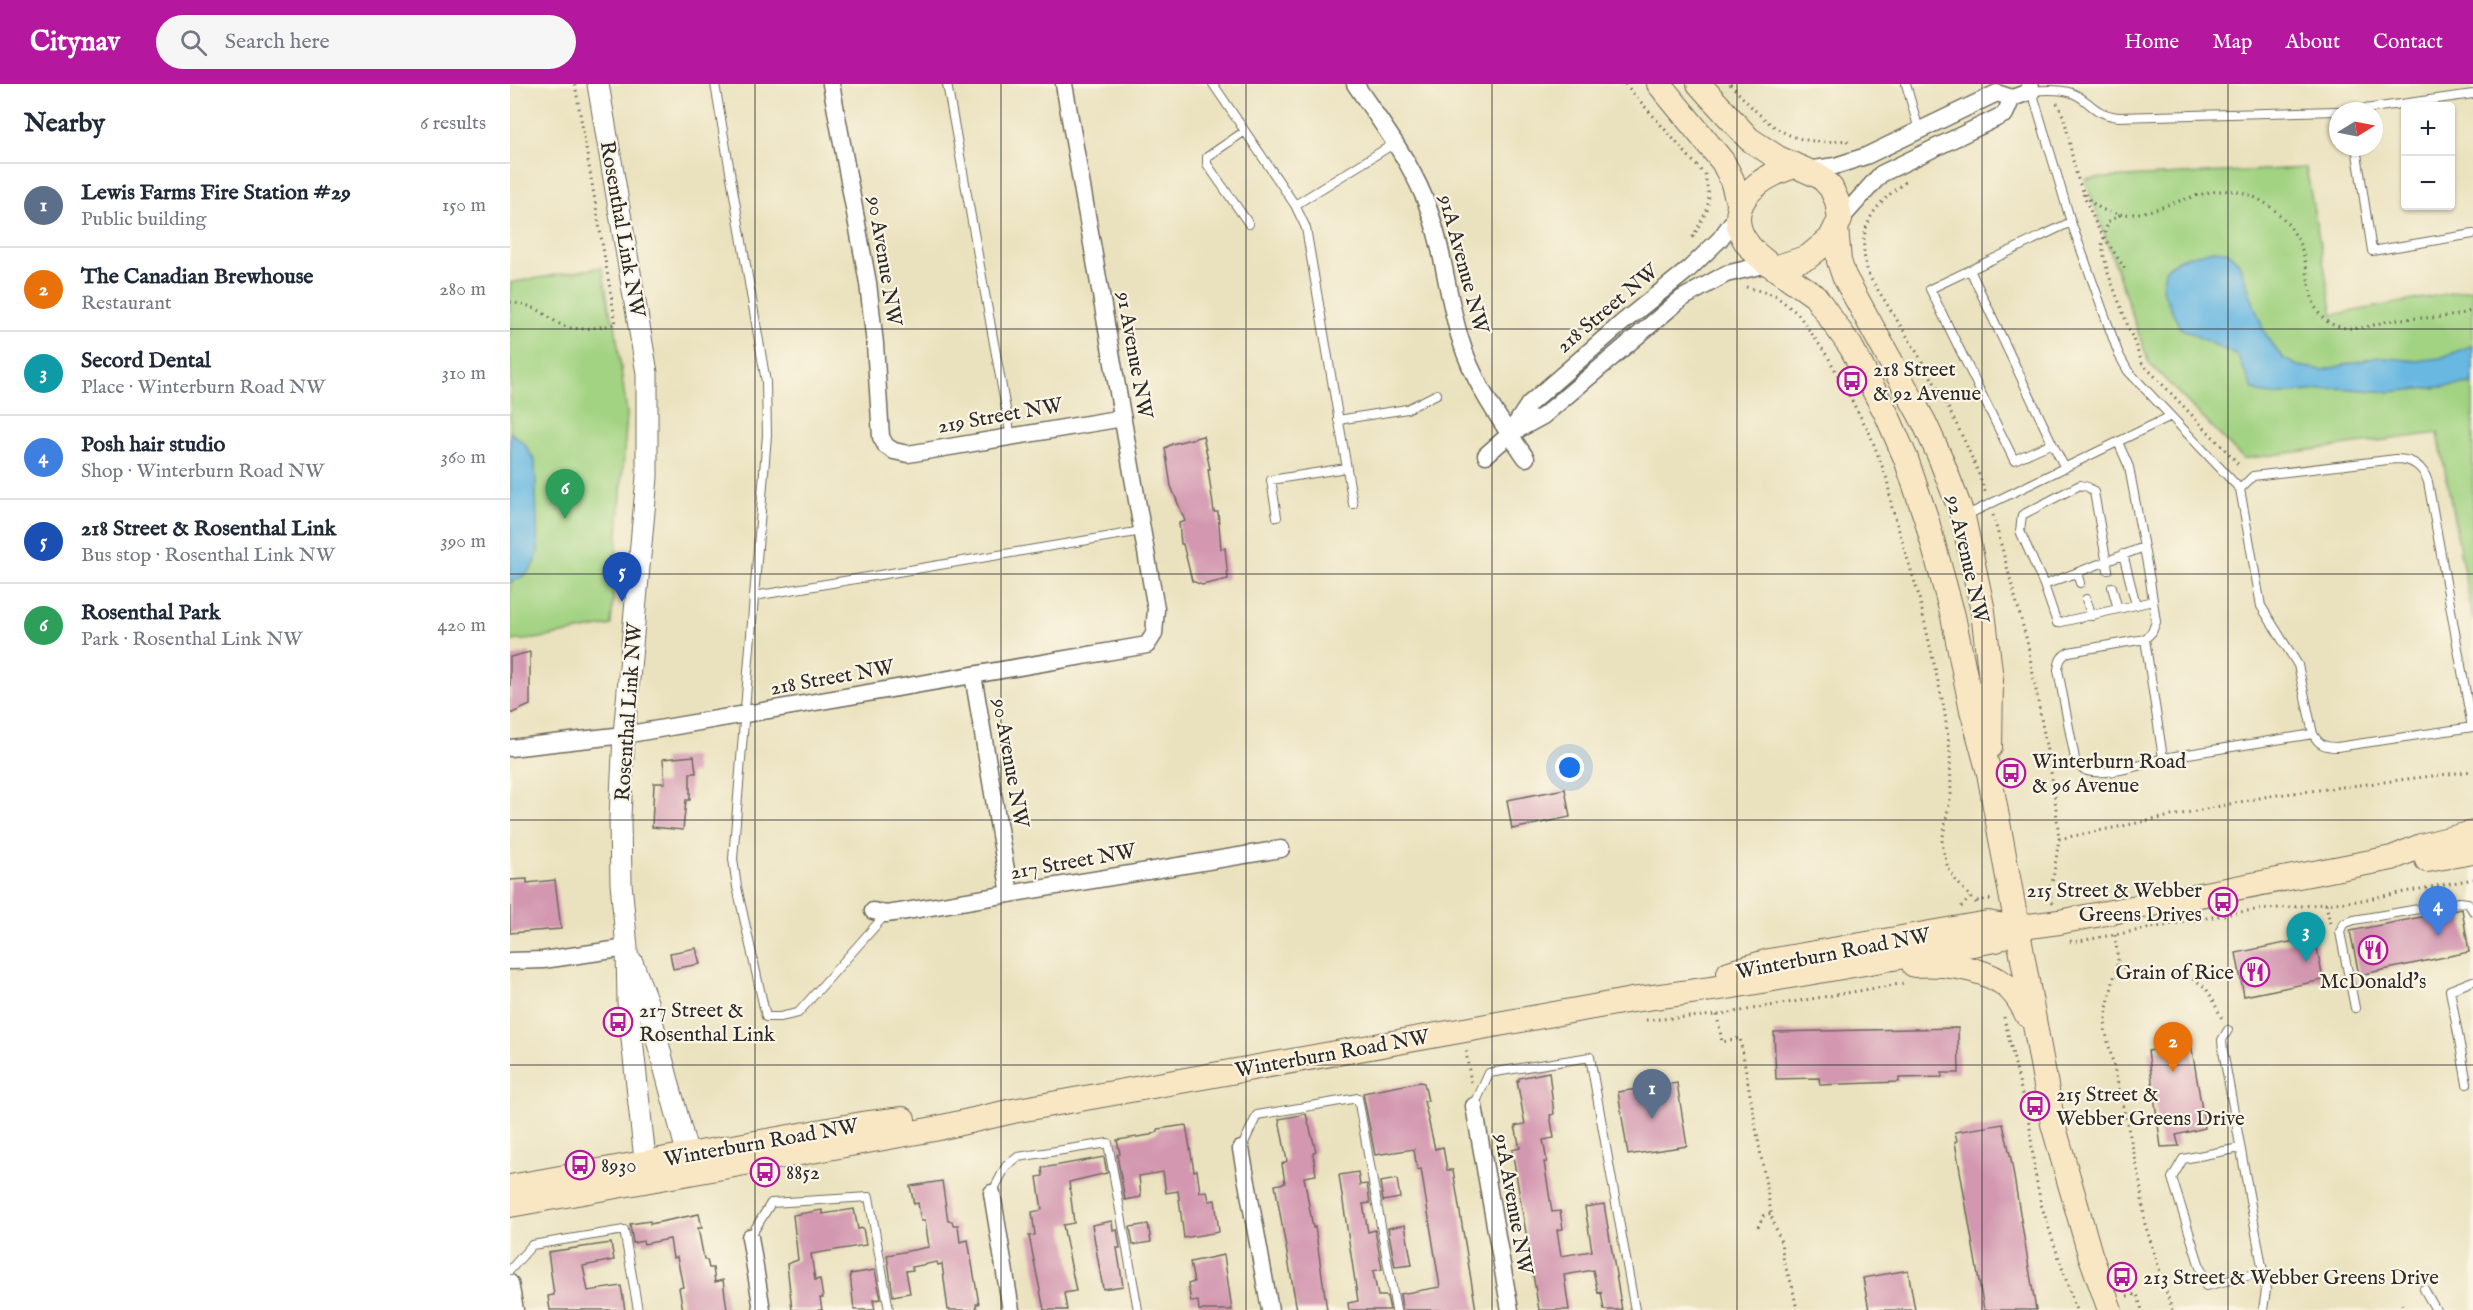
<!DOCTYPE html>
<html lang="en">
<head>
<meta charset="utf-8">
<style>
  :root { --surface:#fff; --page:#f6f6f7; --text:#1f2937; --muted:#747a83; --line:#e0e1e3; --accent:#b5179e }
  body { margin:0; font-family:"IM FELL English",serif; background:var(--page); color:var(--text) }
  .controls { position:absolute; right:18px; top:18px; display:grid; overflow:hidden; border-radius:6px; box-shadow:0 2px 4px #0004 }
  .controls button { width:54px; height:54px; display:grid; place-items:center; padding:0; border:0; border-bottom:2px solid var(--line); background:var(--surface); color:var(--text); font:30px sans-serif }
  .compass { position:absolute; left:1819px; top:18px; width:54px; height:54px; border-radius:50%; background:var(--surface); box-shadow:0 2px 4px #0004; rotate:80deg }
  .you { position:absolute; left:1060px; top:684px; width:21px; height:21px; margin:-15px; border:4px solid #fff; border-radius:50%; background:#1a73e8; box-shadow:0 0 0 9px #1a73e833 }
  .badge { display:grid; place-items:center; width:39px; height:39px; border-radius:50%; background:var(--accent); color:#fff; font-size:20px; font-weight:700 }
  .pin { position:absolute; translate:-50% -50px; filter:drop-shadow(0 2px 3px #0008) }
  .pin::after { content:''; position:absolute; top:32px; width:21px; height:18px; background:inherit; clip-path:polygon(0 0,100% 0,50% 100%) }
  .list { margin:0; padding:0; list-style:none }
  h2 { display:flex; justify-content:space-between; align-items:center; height:78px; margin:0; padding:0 24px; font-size:26px }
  h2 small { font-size:20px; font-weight:400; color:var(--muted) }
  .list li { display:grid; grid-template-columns:39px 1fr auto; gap:18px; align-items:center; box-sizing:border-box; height:84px; padding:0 24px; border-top:2px solid var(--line) }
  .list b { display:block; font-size:22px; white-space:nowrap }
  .list p { margin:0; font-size:20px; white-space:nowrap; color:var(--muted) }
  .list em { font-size:20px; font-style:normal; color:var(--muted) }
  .icon { flex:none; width:33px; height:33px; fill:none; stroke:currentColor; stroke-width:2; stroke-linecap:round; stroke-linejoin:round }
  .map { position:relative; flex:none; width:1963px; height:1226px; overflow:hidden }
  header { display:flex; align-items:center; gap:36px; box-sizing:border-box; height:84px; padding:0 30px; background:var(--accent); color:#fff }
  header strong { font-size:28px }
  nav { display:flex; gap:33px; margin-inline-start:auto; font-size:21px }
  .search { width:420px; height:54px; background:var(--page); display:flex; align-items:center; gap:15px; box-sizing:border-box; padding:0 21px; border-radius:33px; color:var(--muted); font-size:22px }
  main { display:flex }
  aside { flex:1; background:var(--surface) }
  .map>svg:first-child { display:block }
</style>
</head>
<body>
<header>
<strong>Citynav</strong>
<div class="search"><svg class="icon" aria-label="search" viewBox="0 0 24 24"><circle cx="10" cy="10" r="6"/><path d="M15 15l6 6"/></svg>Search here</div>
<nav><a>Home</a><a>Map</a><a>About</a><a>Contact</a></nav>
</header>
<main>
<aside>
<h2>Nearby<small>6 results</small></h2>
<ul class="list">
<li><span class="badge" style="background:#5c6f8a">1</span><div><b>Lewis Farms Fire Station #29</b><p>Public building</p></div><em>150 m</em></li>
<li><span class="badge" style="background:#e8710a">2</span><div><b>The Canadian Brewhouse</b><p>Restaurant</p></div><em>280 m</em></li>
<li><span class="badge" style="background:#0f9aa8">3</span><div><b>Secord Dental</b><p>Place · Winterburn Road NW</p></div><em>310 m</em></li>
<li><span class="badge" style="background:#3f7fe0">4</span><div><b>Posh hair studio</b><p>Shop · Winterburn Road NW</p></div><em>360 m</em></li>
<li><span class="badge" style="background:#1a4fb4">5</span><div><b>218 Street &amp; Rosenthal Link</b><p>Bus stop · Rosenthal Link NW</p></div><em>390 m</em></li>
<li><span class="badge" style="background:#2e9e5b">6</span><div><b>Rosenthal Park</b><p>Park · Rosenthal Link NW</p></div><em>420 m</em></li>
</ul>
</aside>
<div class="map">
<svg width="1963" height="1226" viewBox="0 0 1963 1226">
  <rect width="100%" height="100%" fill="#fcf5e5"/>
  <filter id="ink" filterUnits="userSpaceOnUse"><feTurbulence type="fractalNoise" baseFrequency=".0167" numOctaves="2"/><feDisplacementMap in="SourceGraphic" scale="12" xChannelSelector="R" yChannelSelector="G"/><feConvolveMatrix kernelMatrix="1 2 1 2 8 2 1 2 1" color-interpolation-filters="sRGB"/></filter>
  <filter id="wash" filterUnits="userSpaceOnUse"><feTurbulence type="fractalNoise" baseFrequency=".008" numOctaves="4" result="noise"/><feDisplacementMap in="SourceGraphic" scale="24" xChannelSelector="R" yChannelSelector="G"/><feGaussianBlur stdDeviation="1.35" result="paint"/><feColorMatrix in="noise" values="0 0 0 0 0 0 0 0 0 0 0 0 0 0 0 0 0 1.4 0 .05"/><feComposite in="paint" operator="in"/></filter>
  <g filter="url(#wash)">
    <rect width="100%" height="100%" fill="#eae2be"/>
    <path fill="#a2d382" stroke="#667f56" stroke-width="1.5" d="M1796 84 1823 231 1963 205V536L1928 349 1733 375 1639 279 1575 95Z
      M92 183 99 224 105 240 117 330 101 541 25 555 0 557V199Z"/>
    <path fill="#67b8e2" stroke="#497286" stroke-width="1.5" d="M1703 166 1717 167 1729 179 1753 245 1762 261 1774 275 1788 282 1813 286 1868 273 1906 277 1930 274 1963 261V300L1879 308 1826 304 1764 311 1753 310 1743 305 1727 272 1670 244 1652 205 1655 186 1669 175Z
      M0 348 14 359 25 377 28 469C25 486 15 492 0 499Z"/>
    <g id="blocks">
      <path fill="#d397b0" d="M693 352 700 385H698L704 428H708L711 465 715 464 718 495 692 501 682 497 673 460H671L669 439 675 437 661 402 655 364 662 360Z
        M20 568V621L0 630V573Z
        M184 672 186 689H180V716H176L173 746 142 743 144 699H155L153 675Z
        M1055 705 1060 733 1002 745 997 716Z
        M17 795V799L45 796 51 845 0 849V796Z
        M1952 825 1959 868 1849 891 1840 847Z
        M1805 853 1813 896 1734 912 1726 869Z
        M186 864 190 880 163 885 160 869Z
        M1448 944 1449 989H1432V993L1389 994V998L1332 1000 1310 1001 1309 994 1266 995 1264 948Z
        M1681 959 1695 1044 1666 1051 1669 1062 1651 1063 1638 967Z
        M1039 988 1044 1030 1040 1031 1044 1054 1033 1056 1037 1078H1034L1042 1128 1050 1127 1053 1145 1047 1146 1051 1172 1082 1167 1075 1123 1094 1120 1112 1226H1094L1091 1208 1088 1209 1083 1186 1054 1191 1059 1226H1029L1002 1066 1010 1064 1005 1042 1015 1040 1007 997H1009V994Z
        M910 998 914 999 918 1017H914L925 1065 933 1063 937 1086H943L966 1226H892L890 1210 930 1203 911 1085 907 1086 904 1065 865 1071 853 1009Z
        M1167 999 1177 1062 1118 1071 1108 1008Z
        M796 1030 806 1067 803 1069 806 1091 794 1093 803 1144 805 1143 817 1226H787L765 1101 775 1099 772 1080 777 1077 769 1035Z
        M1493 1040 1501 1075 1526 1226H1474L1445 1058 1447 1057 1445 1048Z
        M676 1041 684 1087 687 1086 690 1108 697 1107 699 1117 705 1116 709 1148 674 1154 668 1107 656 1109 653 1088 629 1092 631 1113 615 1116 607 1071 610 1070 607 1056 640 1051 648 1048V1045Z
        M594 1073 597 1089 559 1098 564 1139 553 1141 566 1207 554 1209 557 1226H534L519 1152 525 1151 522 1128 532 1126 527 1093 533 1092 532 1084Z
        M848 1088 850 1101 857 1100 860 1119 853 1120 858 1148 865 1146 872 1185 863 1187 868 1212H877L880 1226H839L838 1219 848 1217 829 1091Z
        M887 1095 890 1114 873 1117 870 1098Z
        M432 1097 438 1137H442L443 1141H448L450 1158 458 1156 469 1220H466L467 1226H438L432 1180 428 1181 427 1178 402 1183 403 1186 396 1187 400 1209 383 1212 377 1171 419 1163 415 1136 411 1137 408 1119 404 1120 400 1102Z
        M344 1125 348 1145 353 1144 356 1161 301 1170 305 1196 310 1195 313 1214H310L312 1226H282L277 1180 288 1176 283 1131 312 1126 313 1130Z
        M189 1130 192 1144H188L194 1175 197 1176 199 1184H203L205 1198 213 1196 217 1226H173L169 1204 173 1203 167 1173 163 1174 160 1155 134 1160 133 1157 123 1159 120 1140 140 1137V1140Z
        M602 1137 603 1146 607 1145 610 1164H607L613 1202 593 1205 582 1141Z
        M638 1140 641 1158 623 1161 620 1143Z
        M895 1141 902 1181 885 1183 878 1144Z
        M101 1159 104 1176 73 1182 78 1207 111 1202 115 1226H40L38 1212 44 1211 38 1168Z
        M714 1171 722 1226H689L688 1217 681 1218 678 1200 684 1198 680 1178Z
        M365 1186 371 1215 363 1216 365 1226H344L340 1190Z
        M1398 1186 1405 1226H1359L1353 1194Z"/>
    </g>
  </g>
  <g filter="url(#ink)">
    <use href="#blocks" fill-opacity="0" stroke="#6e6b5e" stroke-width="1.5"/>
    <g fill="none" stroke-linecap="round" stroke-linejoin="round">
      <g stroke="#6e6b5e" stroke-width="10">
        <path id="service" d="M205 0 256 298 257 351 223 775 227 803 256 933H270L288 929 376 830
          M437 0 501 353
          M703 0 785 121
          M1396 0 1409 46
          M1840 27 1963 10
          M735 47 697 73V80L739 140
          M1846 63 1862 167 1963 150
          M1460 186 1542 359
          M828 336 897 325 927 310
          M1608 358 1619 383 1640 496 1646 538 1642 548 1635 555 1653 674 1803 650
          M1555 384 1542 359 1504 376 1420 205 1561 138
          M1730 405 1618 287 1609 271 1561 138 1522 7C1584 0 1569 28 1608 33L1828 27
          M843 420 796 144 785 121 885 59
          M1455 432 1659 333
          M767 433 761 396 836 384
          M1634 463 1534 501 1547 539 1643 517
          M1613 470 1626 521
          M1567 489 1570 499
          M1534 501 1510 447 1512 431 1570 401 1578 403 1584 408 1598 486
          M1602 503 1608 525
          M244 512 632 447
          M1576 515 1582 532
          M1635 555 1559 568C1551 572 1549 577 1548 586L1565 675C1565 676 1569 683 1570 683 1584 697 1636 680 1653 674
          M1962 643 1918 398C1913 382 1902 375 1886 375L1743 392 1730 405 1751 522 1788 581 1803 650C1809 661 1815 663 1827 663L1963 643
          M1845 924 1830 848 1833 840 1844 836 1950 818 1958 819 1963 827
          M1718 946 1712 956 1713 967 1753 1188 1756 1206 1753 1226
          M1957 1000 1940 906 1963 897
          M964 1022 979 989 1080 973 1125 1226
          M1730 1064 1673 1075 1662 1094 1696 1202 1753 1188
          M731 1065 747 1031 848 1014 886 1226
          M482 1109 496 1082 508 1073 598 1059 628 1226
          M240 1153 261 1119 359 1113 379 1226
          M0 1186 22 1161 114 1146 128 1226
          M1914 1205 1926 1226"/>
      </g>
      <g stroke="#6e6b5e" stroke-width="19">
        <path id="minor" d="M321 0 358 199 365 260 371 353 376 362 384 367 398 370 613 334
          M845 0C869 36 897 72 914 113 933 158 936 208 950 254 963 299 990 336 1016 374
          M1297 86 1325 82 1356 72 1487 9 1502 14 1522 7 1520 0
          M1330 136 1371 90 1495 30 1502 14
          M1000 349 1019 320 1113 238 1179 185 1210 155 1226 133
          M976 371 1000 350 1033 332 1171 215 1216 190 1258 180
          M463 591 500 810
          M0 664 114 651 637 561 644 550 646 525 554 0
          M363 827 376 830 390 828 771 765
          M0 877 33 876 117 864
          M964 1022 1000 1226
          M731 1065 760 1226
          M482 1109 501 1226
          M240 1153 252 1226
          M0 1199 5 1226"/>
      </g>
      <g stroke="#6e6b5e" stroke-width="23">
        <path id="tertiary" d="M88 0 137 289V393L114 651 110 733 111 799 117 864 118 918 137 1094
          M122 878 137 918 182 1087"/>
      </g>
      <g stroke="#6e6b5e" stroke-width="26">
        <path id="secondary" d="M1149 0 1213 78 1222 96 1229 122
          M1189 0 1239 55 1268 74 1311 93 1321 104 1327 117 1330 136 1320 155 1298 173 1265 184C1204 146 1224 100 1285 82
          M1326 143 1329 177 1334 192 1414 338 1430 373 1453 433 1473 527 1481 596 1480 663
          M1265 184 1305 212 1341 263 1377 331 1396 375 1416 434 1443 532 1462 626 1479 689 1543 1040 1580 1170 1600 1226
          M1917 776 1963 768
          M1404 881C1431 879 1468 883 1491 898 1504 906 1511 919 1517 931
          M1219 889 1259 877 1478 839 1505 844 1549 838 1882 774 1911 762 1963 749
          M0 1103 352 1040 393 1035
          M0 1121 424 1045 503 1027 1122 916 1223 902 1486 856 1505 844"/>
      </g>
      <path stroke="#6e6b5e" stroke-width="3" stroke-dasharray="1.5 4.5" stroke-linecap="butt" d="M65 0 106 240
        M1115 0 1195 91 1199 113 1197 126 1183 153 1186 154
        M1220 0C1258 41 1277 64 1337 56L1338 60
        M1547 19C1564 46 1558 100 1584 120 1629 155 1690 88 1742 112 1764 122 1782 140 1791 163 1803 194 1793 241 1838 244 1853 246 1868 239 1883 236 1910 232 1936 237 1963 226
        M1395 98C1359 125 1345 147 1359 192 1403 261 1449 332 1476 410
        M1573 110 1587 142 1615 185
        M1610 131 1598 138 1592 161 1594 172 1598 189 1632 279 1726 377 1729 383
        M1236 203 1265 211 1288 230 1318 273 1360 350 1377 395 1382 424 1408 509 1434 624 1440 667 1441 710 1432 758 1434 769 1438 784 1447 798 1469 822
        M0 218C10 220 19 221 28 226 38 231 46 240 57 243 73 247 90 243 106 240
        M1483 431 1517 557 1544 705 1549 755 1543 795 1538 806 1543 819
        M1549 755 1759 712 1963 687
        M1519 809 1538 806
        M1467 817 1483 815
        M1816 820 1820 839
        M1451 823 1460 814
        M1605 851 1608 876 1597 924 1595 945 1629 1091 1635 1140 1662 1226
        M1560 857 1564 858 1736 827 1847 817 1963 795
        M1607 881C1616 884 1625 889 1634 890 1655 891 1672 885 1692 901 1702 909 1707 926 1713 937
        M1207 931 1212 958 1230 954 1262 1134 1271 1158 1274 1179 1282 1201 1287 1226
        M1494 933 1520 1044 1524 1084 1531 1120 1566 1226
        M1136 936 1207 931 1396 899
        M956 967 961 999
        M1248 1143 1253 1132 1261 1129
        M1617 1212 1627 1210 1632 1226
        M1892 1220 1894 1226"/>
      <use href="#service" stroke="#fff" stroke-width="8"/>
      <use href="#minor" stroke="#fff" stroke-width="16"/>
      <use href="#tertiary" stroke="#fff" stroke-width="21"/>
      <use href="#secondary" stroke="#f9e7c3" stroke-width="24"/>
    </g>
  </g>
  <path fill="none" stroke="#2b2b2b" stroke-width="1.5" stroke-opacity="0.55" d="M245 0V1226M491 0V1226M736 0V1226M982 0V1226M1227 0V1226M1472 0V1226M1718 0V1226M0 245H1963M0 490H1963M0 736H1963M0 981H1963"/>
  <defs>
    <g id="bus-ring" transform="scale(1.5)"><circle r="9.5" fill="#fcf5e5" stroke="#b5179e" stroke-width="1.5"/><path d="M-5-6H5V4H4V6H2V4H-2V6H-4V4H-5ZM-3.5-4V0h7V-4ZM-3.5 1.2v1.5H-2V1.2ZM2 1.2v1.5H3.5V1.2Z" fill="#b5179e"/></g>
    <g id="restaurant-ring" transform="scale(1.5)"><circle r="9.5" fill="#fcf5e5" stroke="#b5179e" stroke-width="1.5"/><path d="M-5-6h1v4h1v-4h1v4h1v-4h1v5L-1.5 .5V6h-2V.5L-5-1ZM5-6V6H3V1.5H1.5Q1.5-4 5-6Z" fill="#b5179e"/></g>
  </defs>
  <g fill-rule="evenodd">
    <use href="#bus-ring" x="1342" y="297"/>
    <use href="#bus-ring" x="1501" y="689"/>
    <use href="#bus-ring" x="1713" y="818"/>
    <use href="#restaurant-ring" x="1863" y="866"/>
    <use href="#restaurant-ring" x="1745" y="888"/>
    <use href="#bus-ring" x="108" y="938"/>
    <use href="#bus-ring" x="1525" y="1022"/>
    <use href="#bus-ring" x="70" y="1081"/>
    <use href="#bus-ring" x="255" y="1088"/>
    <use href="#bus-ring" x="1612" y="1193"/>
  </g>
  <g text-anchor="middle" stroke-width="4.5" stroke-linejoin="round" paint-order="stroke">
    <g font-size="21" fill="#2b2b2b" stroke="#fcf5e5">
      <text transform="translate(113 145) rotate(80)" y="7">Rosenthal Link NW</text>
      <text transform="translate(375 177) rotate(81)" y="7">90 Avenue NW</text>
      <text transform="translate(954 180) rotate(75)" y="7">91A Avenue NW</text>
      <text transform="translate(1097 224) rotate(-40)" y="7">218 Street NW</text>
      <text transform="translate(625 271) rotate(80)" y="7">91 Avenue NW</text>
      <text transform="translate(490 331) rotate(-10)" y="7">219 Street NW</text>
      <text transform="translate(1458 475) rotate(77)" y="7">92 Avenue NW</text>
      <text transform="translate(322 593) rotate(-10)" y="7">218 Street NW</text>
      <text transform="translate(118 628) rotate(-86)" y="7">Rosenthal Link NW</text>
      <text transform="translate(501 679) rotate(80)" y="7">90 Avenue NW</text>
      <text transform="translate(563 777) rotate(-10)" y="7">217 Street NW</text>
      <text transform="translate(1323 869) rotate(-11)" y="7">Winterburn Road NW</text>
      <text transform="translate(822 969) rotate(-10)" y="7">Winterburn Road NW</text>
      <text transform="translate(251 1058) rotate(-10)" y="7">Winterburn Road NW</text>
      <text transform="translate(1004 1120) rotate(80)" y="7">91A Avenue NW</text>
    </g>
    <g font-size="21" fill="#2b2b2b" stroke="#fcf5e5" text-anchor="start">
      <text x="1363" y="292">218 Street<tspan x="1363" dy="24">&amp; 92 Avenue</tspan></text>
      <text x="1522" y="684">Winterburn Road<tspan x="1522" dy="24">&amp; 96 Avenue</tspan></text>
      <text x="1692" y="813" text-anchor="end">215 Street &amp; Webber<tspan x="1692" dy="24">Greens Drives</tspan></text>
      <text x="1724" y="895" text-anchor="end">Grain of Rice</text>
      <text x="1863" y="904" text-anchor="middle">McDonald's</text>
      <text x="129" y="933">217 Street &amp;<tspan x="129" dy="24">Rosenthal Link</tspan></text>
      <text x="1546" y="1017">215 Street &amp;<tspan x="1546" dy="24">Webber Greens Drive</tspan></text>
      <text x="91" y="1088">8930</text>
      <text x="276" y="1095">8852</text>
      <text x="1633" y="1200">213 Street &amp; Webber Greens Drive</text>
    </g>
  </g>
</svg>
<div class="controls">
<button>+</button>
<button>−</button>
</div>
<svg class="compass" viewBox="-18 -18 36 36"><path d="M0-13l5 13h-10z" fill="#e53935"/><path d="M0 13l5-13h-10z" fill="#747a83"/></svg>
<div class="you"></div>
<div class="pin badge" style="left:1142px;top:1035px;background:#5c6f8a">1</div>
<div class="pin badge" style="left:1663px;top:988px;background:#e8710a">2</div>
<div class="pin badge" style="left:1796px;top:878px;background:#0f9aa8">3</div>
<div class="pin badge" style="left:1928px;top:852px;background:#3f7fe0">4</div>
<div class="pin badge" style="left:112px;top:518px;background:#1a4fb4">5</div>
<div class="pin badge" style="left:55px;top:435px;background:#2e9e5b">6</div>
</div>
</main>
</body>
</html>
